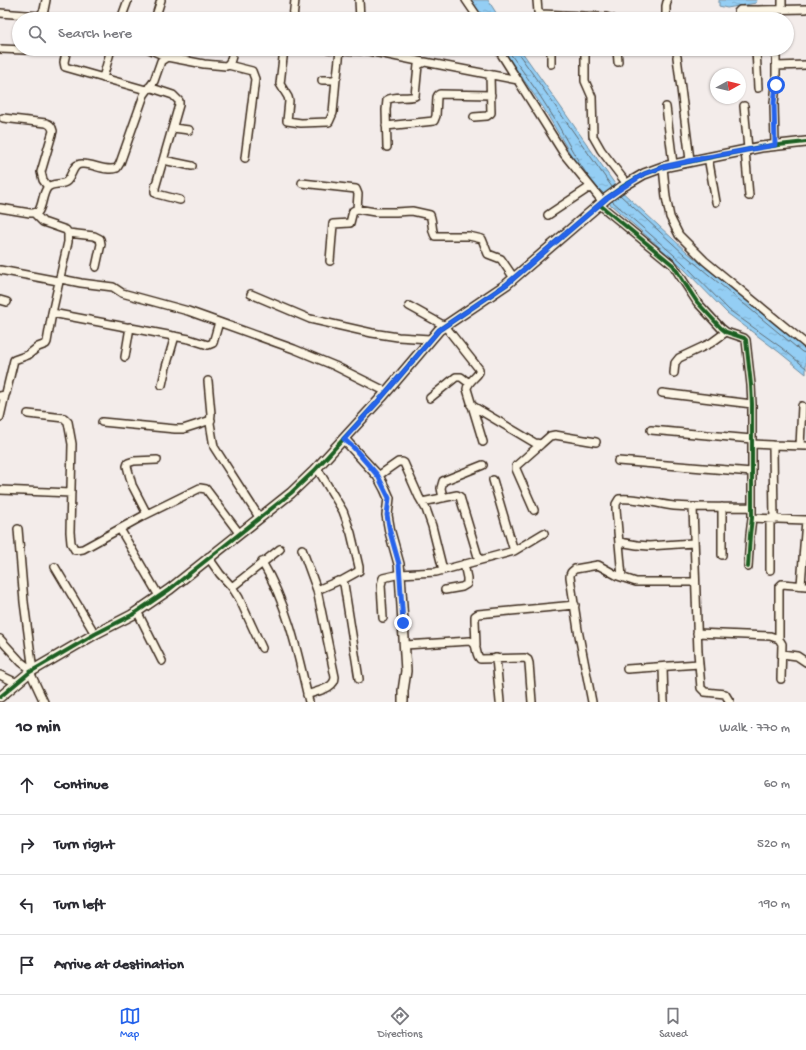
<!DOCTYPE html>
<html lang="en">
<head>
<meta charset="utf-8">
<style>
  :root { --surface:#fff; --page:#f7f7f7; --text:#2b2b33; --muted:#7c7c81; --line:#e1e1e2; --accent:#2563eb }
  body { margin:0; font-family:"Gochi Hand",sans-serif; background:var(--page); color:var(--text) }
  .compass { position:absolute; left:710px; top:68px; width:36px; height:36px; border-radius:50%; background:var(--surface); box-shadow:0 1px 3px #0004; rotate:82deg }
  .stop { position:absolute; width:12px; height:12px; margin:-9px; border:3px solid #2563eb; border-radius:50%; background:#fff }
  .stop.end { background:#2563eb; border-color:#fff; box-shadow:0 1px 4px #0008 }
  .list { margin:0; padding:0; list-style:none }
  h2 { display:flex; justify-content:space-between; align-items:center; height:52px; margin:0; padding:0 16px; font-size:17px }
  h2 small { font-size:13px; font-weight:400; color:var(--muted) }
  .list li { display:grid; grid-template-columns:26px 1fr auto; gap:12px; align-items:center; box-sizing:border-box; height:60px; padding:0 16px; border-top:1px solid var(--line) }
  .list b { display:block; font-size:15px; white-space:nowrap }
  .list em { font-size:13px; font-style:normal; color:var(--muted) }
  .icon { flex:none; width:22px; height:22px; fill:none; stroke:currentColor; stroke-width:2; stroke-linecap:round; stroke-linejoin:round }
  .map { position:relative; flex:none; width:806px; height:702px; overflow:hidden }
  .search { position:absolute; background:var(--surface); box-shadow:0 1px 3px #0004; left:12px; right:12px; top:12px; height:44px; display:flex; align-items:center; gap:10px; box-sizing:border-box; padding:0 14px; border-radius:22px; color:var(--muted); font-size:15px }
  .sheet { height:292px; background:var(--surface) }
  nav { display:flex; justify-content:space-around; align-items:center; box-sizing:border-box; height:56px; border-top:1px solid var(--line); background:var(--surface); font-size:11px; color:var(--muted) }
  nav a { display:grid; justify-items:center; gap:2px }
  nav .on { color:var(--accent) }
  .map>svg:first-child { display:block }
</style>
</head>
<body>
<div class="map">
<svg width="806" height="702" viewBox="0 0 806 702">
  <defs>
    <pattern id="water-ripples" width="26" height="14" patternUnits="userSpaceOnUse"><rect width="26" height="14" fill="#94cef4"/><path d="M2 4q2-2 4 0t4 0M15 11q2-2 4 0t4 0" fill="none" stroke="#80b1d1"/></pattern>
  </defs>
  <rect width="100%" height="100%" fill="#f3ecea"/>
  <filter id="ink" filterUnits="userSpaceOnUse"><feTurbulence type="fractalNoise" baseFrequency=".025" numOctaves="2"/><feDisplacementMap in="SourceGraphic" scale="8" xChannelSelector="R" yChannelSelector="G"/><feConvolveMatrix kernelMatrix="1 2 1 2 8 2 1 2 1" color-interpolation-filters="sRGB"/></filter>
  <g filter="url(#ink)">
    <path fill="url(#water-ripples)" stroke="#708c9e" d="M469 0H488L500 19H482Z
      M719 0H757L756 3 727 8 719 6Z
      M502 49H520L617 187 687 252 806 350V374L779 352 727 313 680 265 596 192 581 172 544 109Z"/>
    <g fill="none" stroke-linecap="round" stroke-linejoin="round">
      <path stroke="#5f6c74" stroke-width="1" d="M507 49C520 68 535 87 547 107 564 132 581 174 604 194
        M517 49 518 53 612 187
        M620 195 685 255 802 352 806 353
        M612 201 682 262 729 310 782 348 806 368"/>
      <g stroke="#3b2a1e" stroke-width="10">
        <path id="minor" d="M359 0 360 19
          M466 0 479 19
          M537 0 538 12 541 14 584 16 585 19
          M782 0V10
          M775 10V19
          M0 13 40 16 44 10 46 0
          M43 14 49 19
          M584 16 606 17 613 19
          M121 19 128 0
          M155 19 161 0
          M293 19 295 0
          M666 19V6L667 2
          M738 19V12L740 10H757
          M755 19V12L759 10 806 9
          M0 49 25 50 27 49
          M67 49 64 62 65 67 146 90
          M149 49 167 57
          M284 49 280 84 288 97 289 101 287 121 301 123 329 122 333 113 336 79
          M328 49 360 51 365 49
          M498 49 564 154 603 202
          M551 49V64
          M585 49V81L592 97 593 136 601 150 627 184
          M617 49 618 62
          M756 49 758 88
          M364 50 423 62
          M677 57 690 160
          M228 65 252 71 255 79 245 158
          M776 66 806 65
          M103 78 111 49
          M322 80H334L337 77 340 50
          M149 87 173 95 179 101V105L155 188V192L157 194 180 200
          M744 106 748 149
          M666 107 673 164
          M474 117 487 116 491 113 490 75
          M3 118 46 123C50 124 52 126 53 131L41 172 43 180 48 187
          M386 126 434 121 436 116 437 97 438 95 440 94 491 95
          M173 128 189 130
          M775 145 774 103 776 85V49
          M387 147 386 110 387 100C395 95 406 99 415 96L418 65 425 62 518 80
          M745 150 749 196
          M708 157 716 202
          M163 160 192 166
          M663 167 666 197 670 217 679 235 705 261 806 344
          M302 183 356 189 358 194 357 209
          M600 205 673 265 697 302 721 328 726 332 744 338 746 340 751 385 752 404V518L750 535 748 567
          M0 208 30 213H34L38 212C43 205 42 195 47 188 52 182 62 186 67 181 73 175 72 163 83 164 94 164 106 172 117 168L120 163 144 95 154 81 161 61 167 57 204 64 226 66C232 63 232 55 233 49
          M548 215 590 187
          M68 233 94 236 100 239 101 244 96 267
          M330 261 333 224 350 223 353 211 357 209 375 212H396L412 211 430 215C433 222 431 230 435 236H469L482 239 488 254 501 259 514 278
          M0 270 58 281 61 279 81 283 113 287 122 293 188 311 294 349 335 366 387 392
          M251 294 310 319 372 333 398 337 430 339
          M0 300 7 302
          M409 306 445 326 479 369V372C476 378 468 381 467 389L483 442
          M52 313 189 339 208 345 213 343 219 322
          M125 357 130 327
          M674 373 675 363 679 358 711 343 726 332
          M208 381 211 414 210 423 214 447 259 517
          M162 385 166 367 175 336
          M662 393 752 404
          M0 396 5 395 6 393 14 360 28 355 38 347 46 344 47 342 52 313 68 242V233L66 230 43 222 34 213
          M430 398 456 377H461L469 383
          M471 405 535 443 541 444 550 436 555 435 596 442
          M28 414 64 418 68 422 72 444 70 532 71 543 75 550H77L83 549 143 516 200 488 206 489 239 533
          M0 417 5 395
          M102 422 175 429H183L211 420
          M651 430 752 439
          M752 444 772 445 773 448 774 520
          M772 445 806 446
          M800 446 802 406
          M618 461 752 472
          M317 468 343 511 351 533 359 567V571L341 581
          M378 476 398 462H402L404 463 419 497 426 509 432 526 443 570
          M493 480 514 551
          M0 490 71 493
          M443 498 441 488 443 481 483 465
          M422 502 457 495 460 497 479 560
          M693 507 698 652 701 688 705 692 725 694 730 702
          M722 507V555
          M534 510 516 469V466L541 444
          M147 514 132 485 127 466 128 463 134 461 157 460
          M752 518 806 520 801 585
          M18 529 24 602 33 671
          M120 529 159 596
          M619 542 637 545 649 546 693 543
          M302 549 317 590 335 677C335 689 316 691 307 695
          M208 557 220 574 232 587 239 598 262 648
          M262 562C288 605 298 654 309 702
          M55 567 95 634
          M770 570V520
          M622 577 616 509V504L619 499C638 497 656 504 674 506 700 508 725 507 751 507
          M232 587 280 549
          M317 590 338 581H341L344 584 359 679
          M445 590 462 587 467 584V578L464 564
          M137 611 162 661
          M383 618 381 585 383 578 400 574 436 572 514 551 544 533
          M697 633 770 636 779 639 782 644 781 679
          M0 639 21 662 33 671
          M779 639V587L782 584 806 586
          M405 645 470 641C479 644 474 653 480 659L525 658 528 660 529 663 532 702
          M476 645 475 620V616L478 614 575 605
          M782 654 797 656 806 662
          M496 658 500 702
          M663 667 664 702
          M627 669 699 664
          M30 672 44 702
          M0 675 17 683
          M592 702 578 630 570 577C570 573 571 572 575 569L598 565 618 576 636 582H695"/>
      </g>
      <g stroke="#3b2a1e" stroke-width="12">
        <path id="tertiary" d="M344 439 378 476 385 489 389 498 387 515 390 532 399 564 400 574 406 671 403 691V702
          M0 697 30 672 95 634 132 615 170 589 291 493 314 471 382 397 439 330 507 284 607 198 622 187 644 174 663 167 761 147 806 142"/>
      </g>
      <use href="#minor" stroke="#fcf5e5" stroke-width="7"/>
      <use href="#tertiary" stroke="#fcf5e5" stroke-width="9"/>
      <g stroke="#fcf5e5" stroke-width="6">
        <path id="cycleway" d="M600 205 673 265 697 302 721 328 726 332 744 338 746 340 751 385 752 404V518L750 535 748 567
          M0 697 30 672 95 634 132 615 170 589 291 493 314 471 382 397 439 330 507 284 607 198 622 187 644 174 663 167 761 147 806 142"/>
      </g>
      <use href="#cycleway" stroke="#1b5e20" stroke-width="4"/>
    </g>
  </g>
  <g fill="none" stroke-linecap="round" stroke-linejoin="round" filter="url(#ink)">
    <path stroke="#2563eb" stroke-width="5" d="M403 623 399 564 390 532 387 515 389 498 378 476 354 448 344 439 382 397 439 330 507 284 607 198 622 188 644 174 663 167 708 157 775 145 774 103 776 85"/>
  </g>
</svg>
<svg class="compass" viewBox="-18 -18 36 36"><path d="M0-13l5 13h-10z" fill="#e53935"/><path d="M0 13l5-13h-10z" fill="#7c7c81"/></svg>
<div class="stop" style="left:776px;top:85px"></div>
<div class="stop end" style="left:403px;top:623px"></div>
<div class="search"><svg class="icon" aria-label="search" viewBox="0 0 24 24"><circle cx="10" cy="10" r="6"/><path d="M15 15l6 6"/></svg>Search here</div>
</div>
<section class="sheet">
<h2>10 min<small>Walk · 770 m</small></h2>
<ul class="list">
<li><svg class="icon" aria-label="ahead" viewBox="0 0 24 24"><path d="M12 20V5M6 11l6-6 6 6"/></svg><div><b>Continue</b></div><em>60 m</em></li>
<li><svg class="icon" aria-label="right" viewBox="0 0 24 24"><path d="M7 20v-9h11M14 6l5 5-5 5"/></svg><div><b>Turn right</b></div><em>520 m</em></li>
<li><svg class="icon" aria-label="left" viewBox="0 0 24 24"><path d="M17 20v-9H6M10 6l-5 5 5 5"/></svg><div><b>Turn left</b></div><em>190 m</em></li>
<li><svg class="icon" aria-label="arrive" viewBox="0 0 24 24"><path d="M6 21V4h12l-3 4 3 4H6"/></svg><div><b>Arrive at destination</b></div></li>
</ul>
</section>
<nav>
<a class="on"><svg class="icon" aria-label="map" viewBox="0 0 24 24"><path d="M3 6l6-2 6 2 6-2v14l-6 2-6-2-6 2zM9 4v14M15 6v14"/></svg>Map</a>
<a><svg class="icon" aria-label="directions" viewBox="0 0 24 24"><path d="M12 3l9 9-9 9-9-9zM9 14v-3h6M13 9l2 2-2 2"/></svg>Directions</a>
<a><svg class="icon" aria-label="saved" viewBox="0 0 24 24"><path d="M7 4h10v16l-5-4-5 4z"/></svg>Saved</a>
</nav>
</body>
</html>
